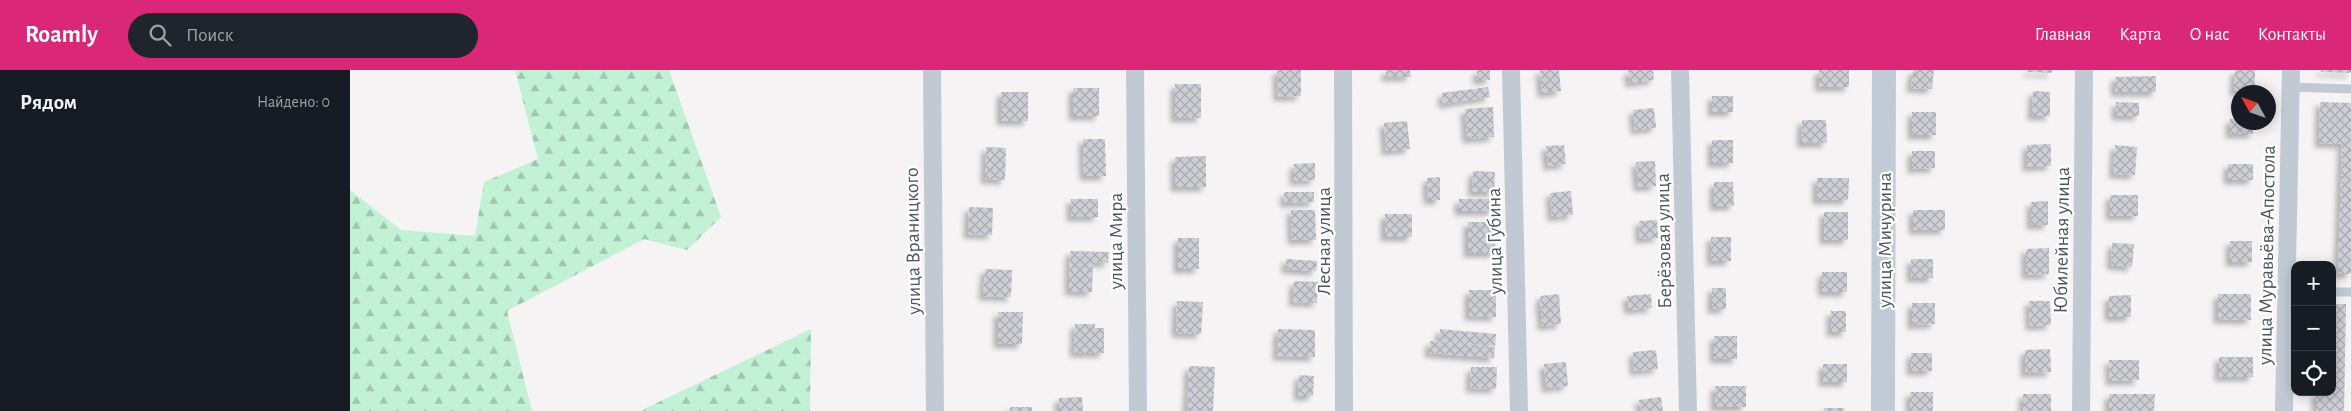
<!DOCTYPE html>
<html lang="ru">
<head>
<meta charset="utf-8">
<style>
  :root { --surface:#171b24; --page:#20242c; --text:#f1f3f6; --muted:#9ea1a6; --line:#363941; --accent:#db2777 }
  body { margin:0; font-family:"Alegreya Sans",sans-serif; background:var(--page); color:var(--text) }
  .controls { position:absolute; right:15px; bottom:15px; display:grid; overflow:hidden; border-radius:10px; box-shadow:0 2px 12px #0003 }
  .controls button { width:45px; height:45px; display:grid; place-items:center; padding:0; border:0; border-bottom:1px solid var(--line); background:var(--surface); color:var(--text); font:25px sans-serif }
  .compass { position:absolute; left:1881px; top:15px; width:45px; height:45px; border-radius:50%; background:var(--surface); box-shadow:0 2px 12px #0003; rotate:310deg }
  .list { margin:0; padding:0; list-style:none }
  h2 { display:flex; justify-content:space-between; align-items:center; height:65px; margin:0; padding:0 20px; font-size:21px }
  h2 small { font-size:16px; font-weight:400; color:var(--muted) }
  .icon { flex:none; width:28px; height:28px; fill:none; stroke:currentColor; stroke-width:2; stroke-linecap:round; stroke-linejoin:round }
  .map { position:relative; flex:none; width:2001px; height:341px; overflow:hidden }
  header { display:flex; align-items:center; gap:30px; box-sizing:border-box; height:70px; padding:0 25px; background:var(--accent); color:#fff }
  header strong { font-size:24px }
  nav { display:flex; gap:28px; margin-inline-start:auto; font-size:18px }
  .search { width:350px; height:45px; background:var(--page); display:flex; align-items:center; gap:12px; box-sizing:border-box; padding:0 18px; border-radius:28px; color:var(--muted); font-size:19px }
  main { display:flex }
  aside { flex:1; background:var(--surface) }
  .map>svg:first-child { display:block }
</style>
</head>
<body>
<header>
<strong>Roamly</strong>
<div class="search"><svg class="icon" aria-label="search" viewBox="0 0 24 24"><circle cx="10" cy="10" r="6"/><path d="M15 15l6 6"/></svg>Поиск</div>
<nav><a>Главная</a><a>Карта</a><a>О нас</a><a>Контакты</a></nav>
</header>
<main>
<aside>
<h2>Рядом<small>Найдено: 0</small></h2>
<ul class="list">
</ul>
</aside>
<div class="map">
<svg width="2001" height="341" viewBox="0 0 2001 341">
  <defs>
    <pattern id="forest-firs" width="22" height="20" patternUnits="userSpaceOnUse" patternTransform="scale(1.25)"><rect width="22" height="20" fill="#c3f1d5"/><path d="M5 1l3.5 6h-7zM16 11l3.5 6h-7z" fill="#a0c6b0"/></pattern>
    <pattern id="building-cross-hatch" width="8" height="8" patternUnits="userSpaceOnUse" patternTransform="scale(1.25)"><rect width="8" height="8" fill="#cdcfd5"/><path d="M0 0l8 8M0 8l8-8" fill="none" stroke="#a8abb0"/></pattern>
    <filter id="shadow"><feDropShadow dx="-4.5" dy="4.5" stdDeviation="2.5" flood-color="#0004"/></filter>
  </defs>
  <rect width="100%" height="100%" fill="#f5f3f3"/>
  <path fill="url(#forest-firs)" d="M165 0H319L371 147 337 180 294 169 157 241 182 341H0V120L51 160 125 166 134 112 188 89Z
    M461 259 460 341H290Z"/>
  <path fill="url(#building-cross-hatch)" filter="url(#shadow)" d="M927 0H951V26L928 27Z
    M1036 0H1060L1061 7H1036Z
    M1127 0H1140V10H1127Z
    M1190 0H1209L1211 21 1192 23Z
    M1278 0H1303L1304 10 1280 13Z
    M1469 0H1499V17H1469Z
    M1563 0H1584L1582 19 1561 18Z
    M1678 0H1702V3L1677 2Z
    M1885 0H1905V20L1884 21Z
    M1971 0H2001V3L1971 2Z
    M1806 6V22H1765V7Z
    M825 14H851V48H825Z
    M1138 17 1140 27 1093 34 1092 23Z
    M723 18H749V46H723Z
    M1683 21 1700 22V46H1682Z
    M651 22H678V51H651Z
    M1362 26H1383V42H1362Z
    M1766 32 1789 33V46H1766Z
    M1970 32 2001 33V204H1988L1992 74 1969 73Z
    M1143 37 1144 67 1117 69 1115 39Z
    M1304 38 1306 58 1285 60 1283 40Z
    M1562 42H1586V65H1562Z
    M1880 49H1888V52H1903V64H1880Z
    M1452 50H1476L1477 73H1451Z
    M1057 51 1060 79 1036 81 1034 53Z
    M733 69H755L756 106H734Z
    M1362 70H1383V93H1362Z
    M1701 74V96L1677 97V75Z
    M1214 75 1216 94 1198 96 1196 76Z
    M1765 75 1787 77 1785 105 1763 104Z
    M636 77 656 78 655 110 635 109Z
    M1562 81H1585V98L1562 99Z
    M856 86V117H825V87Z
    M1305 91 1306 116 1288 117 1286 92Z
    M965 93V110L944 111V94Z
    M1878 94H1903V110H1878Z
    M1123 101 1145 102 1144 122H1122Z
    M1090 107V130H1078L1077 108Z
    M1467 108H1499L1498 130H1467Z
    M1364 112H1383L1384 136H1364Z
    M1221 121 1223 145 1202 147 1200 123Z
    M934 122H964V132L935 133Z
    M1760 125H1788V146H1760Z
    M721 129H748V147H721Z
    M1109 129H1143V141H1109Z
    M1698 131V155H1681V132Z
    M619 137 643 138 642 165 618 164Z
    M941 140H965L966 170H942Z
    M1563 140H1595V160H1563Z
    M1474 142H1498V170H1474Z
    M1035 144H1062V167H1035Z
    M1307 150 1308 168 1290 169 1289 151Z
    M1118 152H1145V183H1118Z
    M1361 167H1381V191H1361Z
    M828 168H849V199H828Z
    M1880 171H1902V192H1880Z
    M1762 173 1784 174 1782 197 1761 195Z
    M1699 178V204L1676 205V179Z
    M720 181 759 182 758 193 743 192 742 222 719 221Z
    M936 189 967 191 966 201 936 199Z
    M1561 189H1583V208H1561Z
    M635 199 662 200 661 227 633 226Z
    M1472 202H1497V222H1472Z
    M944 211 968 212 967 233 943 232Z
    M1362 218H1376V239H1362Z
    M1119 220H1146V247L1119 246Z
    M1209 224 1211 254 1192 256 1190 226Z
    M1301 224 1302 238 1279 240 1277 226Z
    M1868 224H1901V250L1868 249Z
    M1781 225V247H1759V226Z
    M827 231 853 232 851 264 826 263Z
    M1679 231H1700L1701 255 1680 256Z
    M1562 233H1585V254L1562 255Z
    M1982 234H1996L1994 341H1966V322H1982Z
    M1481 241H1496V262H1481Z
    M648 242H673L672 274H648Z
    M725 254H745V258H754V283H724Z
    M928 259 965 260V287L927 286Z
    M1090 259 1146 264 1145 276 1089 271Z
    M1364 266H1387V289H1364Z
    M1080 271 1145 277 1144 288 1079 283Z
    M1700 279 1701 302 1675 303V280Z
    M1306 280 1308 299 1284 301 1283 282Z
    M1561 283H1582V301H1561Z
    M1869 287H1903V307H1869Z
    M1759 290H1789V310L1760 311Z
    M1216 292 1218 316 1196 318 1194 294Z
    M1473 294H1497V312H1473Z
    M839 296 865 297 863 341H837Z
    M1121 297H1147L1146 319 1120 318Z
    M949 305 964 306 963 326H948Z
    M1365 316H1396V337H1365Z
    M1560 322H1583V341H1560Z
    M1673 324H1701V341H1673Z
    M1759 324H1805L1804 341H1759Z
    M732 327 733 341H709V328Z
    M1311 327 1313 341H1291L1289 330Z
    M660 337H682V341H660Z
    M1474 338H1494V341H1474Z"/>
  <g fill="none" stroke-linecap="round" stroke-linejoin="round">
    <path stroke="#c1cad2" stroke-width="9" d="M1941 17 2001 19
      M1982 222H2001"/>
    <path stroke="#c1cad2" stroke-width="18" d="M582 0 585 341
      M785 0 788 341
      M993 0 994 341
      M1161 0 1169 341
      M1330 0 1338 341
      M1731 341 1734 0
      M1934 341 1941 0"/>
    <path stroke="#c1cbd6" stroke-width="24" d="M1533 341 1534 0"/>
  </g>
  <g text-anchor="middle" stroke-width="4.5" stroke-linejoin="round" paint-order="stroke">
    <g font-size="20" fill="#4a5661" stroke="#fff">
      <text transform="translate(1534 170) rotate(-90)" y="7">улица Мичурина</text>
      <text transform="translate(1711 170) rotate(-89)" y="7">Юбилейная улица</text>
      <text transform="translate(562 171) rotate(-91)" y="7">улица Враницкого</text>
      <text transform="translate(765 171) rotate(-90)" y="7">улица Мира</text>
      <text transform="translate(973 171) rotate(-90)" y="7">Лесная улица</text>
      <text transform="translate(1144 171) rotate(-91)" y="7">улица Губина</text>
      <text transform="translate(1313 171) rotate(-91)" y="7">Берёзовая улица</text>
      <text transform="translate(1916 185) rotate(-89)" y="7">улица Муравьёва-Апостола</text>
    </g>
  </g>
</svg>
<div class="controls">
<button>+</button>
<button>−</button>
<button><svg class="icon" aria-label="locate" viewBox="0 0 24 24"><circle cx="12" cy="12" r="6"/><path d="M12 2v4M12 18v4M2 12h4M18 12h4"/></svg></button>
</div>
<svg class="compass" viewBox="-18 -18 36 36"><path d="M0-13l5 13h-10z" fill="#e53935"/><path d="M0 13l5-13h-10z" fill="#9ea1a6"/></svg>
</div>
</main>
</body>
</html>
